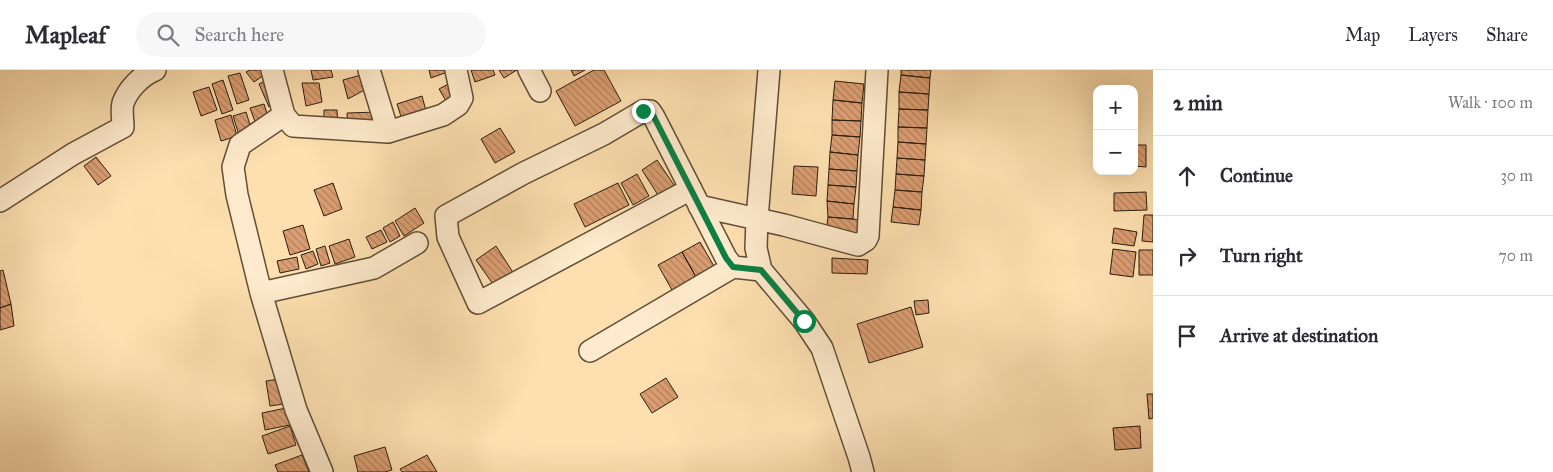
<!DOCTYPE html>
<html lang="en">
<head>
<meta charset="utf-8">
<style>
  :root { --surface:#fff; --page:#f7f7f7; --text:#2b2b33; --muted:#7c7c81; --line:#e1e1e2 }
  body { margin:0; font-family:"IM FELL Great Primer",serif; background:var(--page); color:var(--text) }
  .controls { position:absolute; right:15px; top:15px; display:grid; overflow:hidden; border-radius:10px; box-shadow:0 5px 20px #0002 }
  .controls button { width:45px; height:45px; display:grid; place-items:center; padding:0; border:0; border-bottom:1px solid var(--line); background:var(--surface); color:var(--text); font:25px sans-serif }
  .stop { position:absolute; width:15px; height:15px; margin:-11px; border:4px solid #0b8043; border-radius:50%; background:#fff }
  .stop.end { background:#0b8043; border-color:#fff; box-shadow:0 1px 5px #0008 }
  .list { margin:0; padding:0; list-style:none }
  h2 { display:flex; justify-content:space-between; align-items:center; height:65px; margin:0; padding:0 20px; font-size:21px }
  h2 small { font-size:16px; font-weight:400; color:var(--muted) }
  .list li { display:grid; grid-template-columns:32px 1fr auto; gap:15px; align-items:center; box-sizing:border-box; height:80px; padding:0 20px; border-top:1px solid var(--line) }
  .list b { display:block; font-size:19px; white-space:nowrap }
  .list em { font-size:16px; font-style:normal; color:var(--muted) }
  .icon { flex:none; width:28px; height:28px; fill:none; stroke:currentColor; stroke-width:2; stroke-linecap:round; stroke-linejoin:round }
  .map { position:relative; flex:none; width:1153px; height:402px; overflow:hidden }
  header { display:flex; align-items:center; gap:30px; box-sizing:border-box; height:70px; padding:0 25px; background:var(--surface); border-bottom:1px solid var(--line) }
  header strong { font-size:24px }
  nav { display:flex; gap:28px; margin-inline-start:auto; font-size:18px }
  .search { width:350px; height:45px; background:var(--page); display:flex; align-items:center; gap:12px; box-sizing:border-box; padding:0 18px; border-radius:28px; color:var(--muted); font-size:19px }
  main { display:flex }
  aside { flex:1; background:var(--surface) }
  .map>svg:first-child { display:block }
</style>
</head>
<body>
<header>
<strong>Mapleaf</strong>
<div class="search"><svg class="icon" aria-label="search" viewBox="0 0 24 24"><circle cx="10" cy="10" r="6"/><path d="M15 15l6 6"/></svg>Search here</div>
<nav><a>Map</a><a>Layers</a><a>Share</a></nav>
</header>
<main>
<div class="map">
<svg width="1153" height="402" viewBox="0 0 1153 402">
  <defs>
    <pattern id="building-back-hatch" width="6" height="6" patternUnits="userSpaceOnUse" patternTransform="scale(1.25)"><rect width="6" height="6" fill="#db9e72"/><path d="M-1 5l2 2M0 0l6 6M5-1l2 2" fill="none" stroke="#b2805c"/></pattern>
  </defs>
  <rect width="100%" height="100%" fill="#fddfb0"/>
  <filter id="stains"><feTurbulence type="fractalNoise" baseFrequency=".004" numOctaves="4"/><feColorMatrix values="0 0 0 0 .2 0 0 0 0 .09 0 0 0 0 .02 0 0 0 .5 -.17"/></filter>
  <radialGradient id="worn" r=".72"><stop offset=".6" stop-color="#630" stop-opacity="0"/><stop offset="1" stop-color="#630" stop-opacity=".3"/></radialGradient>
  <path fill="url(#building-back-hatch)" stroke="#2c1d0e" d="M250 0H261L264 5 254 12 246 2Z
    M311 0H331L333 7 313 10Z
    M429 0H450V1L431 8Z
    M471 0H493L495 5 475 12Z
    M499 0H517L504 8Z
    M571 0H585L574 6Z
    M594 0H604L621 31 575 56 556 21Z
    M901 0H931L930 8 901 5Z
    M240 3 249 30 237 34 228 6Z
    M361 5 368 18 348 29 343 10Z
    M901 5 930 8 929 24 899 22Z
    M269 9 274 30 269 37 259 14Z
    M223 10 233 40 222 44 212 14Z
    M835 11 864 14 862 33 833 30Z
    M452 12 456 30 449 36 439 19Z
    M302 13H319L322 32 306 36Z
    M209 17 217 40 201 46 193 22Z
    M899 22 929 24 928 40 899 39Z
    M422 26 428 48 404 56 397 34Z
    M833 30 862 33 861 51 832 50Z
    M264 34 270 53 257 57 250 38Z
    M899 39 928 40 927 58 898 57Z
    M324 40H337L338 57H324Z
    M246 42 252 61 239 65 233 46Z
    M378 42V59L348 60 347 43Z
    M231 45 237 66 221 71 215 50Z
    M832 50 861 51 860 67 832 65Z
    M898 57 927 58 926 74 898 72Z
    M500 58 515 82 495 93 481 69Z
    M832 65 860 67 858 85 830 82Z
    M898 72 926 74 925 90 897 88Z
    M1134 75H1146V97L1134 96Z
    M830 82 858 85 857 101 829 99Z
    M96 87 111 106 98 115 84 96Z
    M897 88 925 90 924 106 896 104Z
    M657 90 674 115 658 125 642 100Z
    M794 96 818 97 816 126 792 124Z
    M829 99 857 101 856 117 828 115Z
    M637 104 649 126 633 135 621 113Z
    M896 104 924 106 922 122 895 120Z
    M333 113 342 139 324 146 314 120Z
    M618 113 629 135 585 157 574 134Z
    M828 115 856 117 854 134 827 131Z
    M895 120 922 122 921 140 893 137Z
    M1146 122 1147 140 1114 141V123Z
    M827 131 854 134 853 149 828 147Z
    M893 137 921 140 919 155 891 152Z
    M415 138 424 153 404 166 395 151Z
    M1144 145H1153V172L1142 171Z
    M828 147 864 150 862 165 826 162Z
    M393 152 400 166 390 172 383 158Z
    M303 155 310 179 290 185 283 161Z
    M1114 158 1137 162 1134 176 1112 173Z
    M381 160 387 172 372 179 366 167Z
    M349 169 355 187 335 194 329 176Z
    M700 172 715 198 696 207 682 182Z
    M325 176 330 193 321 196 316 179Z
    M496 176 514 204 495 217 476 190Z
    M1113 179 1136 182 1133 207 1110 204Z
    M1139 180H1153V205H1139Z
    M313 181 318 194 306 199 301 185Z
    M682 182 696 207 672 220 658 195Z
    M297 187 299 199 280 203 277 191Z
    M832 188 868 190 867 204 832 203Z
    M3 200 11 234 0 238V201Z
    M928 230 929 243 916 245 914 231Z
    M11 234 14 256 0 260V238Z
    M911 237 923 277 869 293 857 254Z
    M285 308 290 333 270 336 266 311Z
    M666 308 678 327 652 343 640 324Z
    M1147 324H1153V348L1149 349Z
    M291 337 295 354 265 360 262 343Z
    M290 356 296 375 268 384 262 366Z
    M1140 356 1141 378 1115 380 1113 358Z
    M385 377 392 400 385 402H358L354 386Z
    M302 385 309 402H278L275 395Z
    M427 385 437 402H402L400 399Z"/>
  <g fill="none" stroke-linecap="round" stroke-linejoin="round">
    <g stroke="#604e36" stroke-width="24">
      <path id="street" d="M272 0 284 45 240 75 233 97 237 125 261 223 296 340 322 402
        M369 0 388 62
        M529 0 540 21
        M284 45 293 56 388 62 443 45 458 35 462 28 456 0
        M691 119 478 233 448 167 446 146 524 103 604 64 643 41H650L654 47 726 188 733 197 761 200 804 251 822 278 859 387 863 402
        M0 131 73 84 123 57C123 49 121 40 123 33 128 19 142 5 155 0
        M699 136 784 155 858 175 866 170 868 166 877 0
        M761 200 756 178 757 149 769 0
        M261 223 374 198 417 173
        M590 281 733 197"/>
    </g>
    <use href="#street" stroke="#feeacc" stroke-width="21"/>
  </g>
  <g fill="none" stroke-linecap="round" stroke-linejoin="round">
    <path stroke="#0b8043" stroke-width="6" d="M643 41H650L654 47 726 188 733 197 761 200 804 251"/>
  </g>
  <rect width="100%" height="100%" filter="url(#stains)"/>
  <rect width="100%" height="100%" fill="url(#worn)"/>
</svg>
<div class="controls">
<button>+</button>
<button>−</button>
</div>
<div class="stop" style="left:804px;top:251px"></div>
<div class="stop end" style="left:643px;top:41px"></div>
</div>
<aside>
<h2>2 min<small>Walk · 100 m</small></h2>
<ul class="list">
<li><svg class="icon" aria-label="ahead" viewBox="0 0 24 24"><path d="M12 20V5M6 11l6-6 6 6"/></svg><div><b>Continue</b></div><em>30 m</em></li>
<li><svg class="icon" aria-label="right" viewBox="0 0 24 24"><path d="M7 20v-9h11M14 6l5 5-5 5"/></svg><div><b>Turn right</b></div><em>70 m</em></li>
<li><svg class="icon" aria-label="arrive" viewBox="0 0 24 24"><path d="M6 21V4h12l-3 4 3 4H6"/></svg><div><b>Arrive at destination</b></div></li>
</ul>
</aside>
</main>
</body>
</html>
